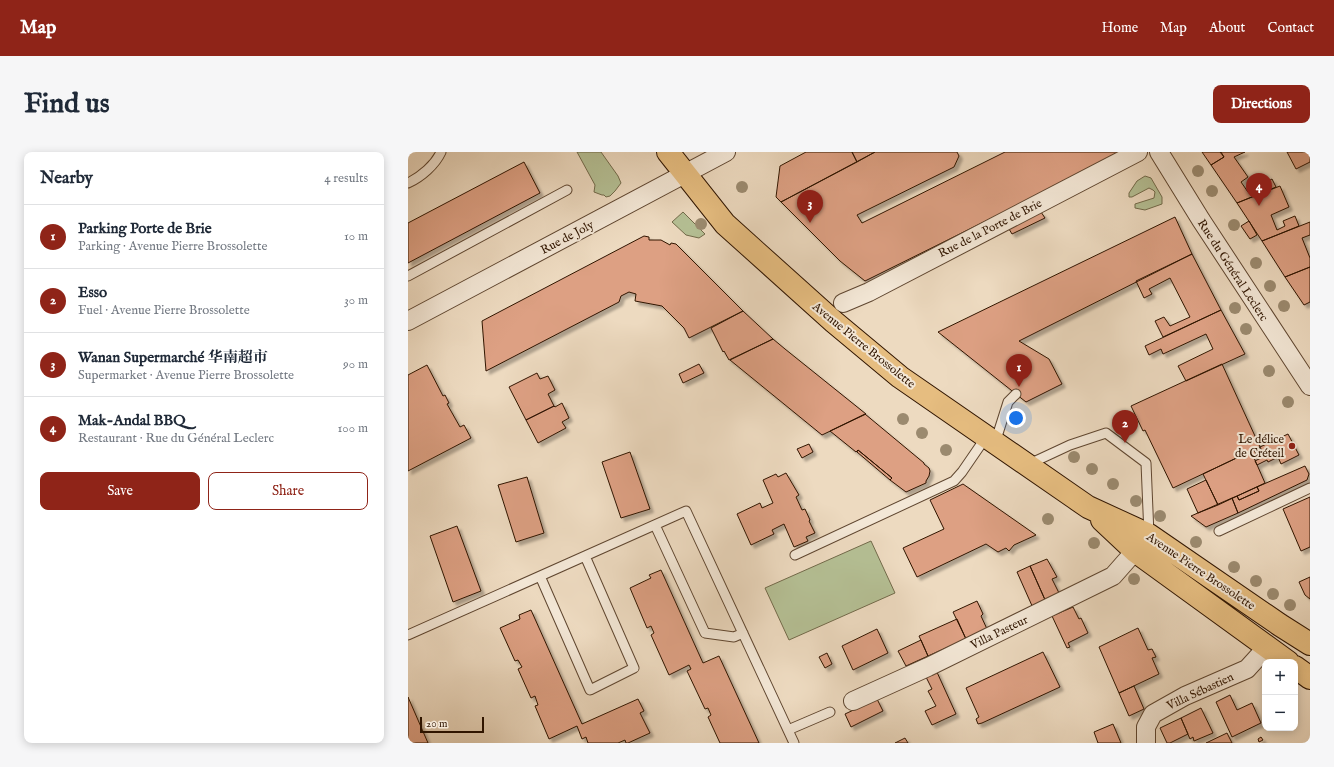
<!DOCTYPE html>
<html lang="en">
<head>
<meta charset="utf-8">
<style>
  :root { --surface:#fff; --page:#f6f6f7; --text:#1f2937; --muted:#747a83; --line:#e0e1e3; --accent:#8f2418 }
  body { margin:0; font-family:"IM FELL English","Noto Serif SC",serif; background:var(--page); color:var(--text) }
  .controls { position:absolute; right:12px; bottom:12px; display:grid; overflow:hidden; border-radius:8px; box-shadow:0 2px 10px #0003 }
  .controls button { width:36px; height:36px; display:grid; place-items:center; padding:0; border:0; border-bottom:1px solid var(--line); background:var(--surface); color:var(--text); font:20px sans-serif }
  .scale { position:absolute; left:12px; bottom:10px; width:64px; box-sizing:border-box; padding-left:4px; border:2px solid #301500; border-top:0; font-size:11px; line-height:14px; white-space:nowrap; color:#301500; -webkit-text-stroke:3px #f3e7d6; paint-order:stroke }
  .you { position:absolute; left:608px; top:266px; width:14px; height:14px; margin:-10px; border:3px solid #fff; border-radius:50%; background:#1a73e8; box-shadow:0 0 0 6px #1a73e833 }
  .badge { display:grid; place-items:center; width:26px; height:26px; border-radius:50%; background:var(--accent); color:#fff; font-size:13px; font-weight:700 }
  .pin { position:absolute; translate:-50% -33px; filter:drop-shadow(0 1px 2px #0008) }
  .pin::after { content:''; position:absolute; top:21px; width:14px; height:12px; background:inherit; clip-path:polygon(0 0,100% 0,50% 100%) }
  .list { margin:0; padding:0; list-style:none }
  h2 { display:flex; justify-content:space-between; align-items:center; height:52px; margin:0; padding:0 16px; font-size:17px }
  h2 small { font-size:13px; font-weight:400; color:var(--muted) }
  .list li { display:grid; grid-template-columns:26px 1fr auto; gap:12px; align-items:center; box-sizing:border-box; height:64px; padding:0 16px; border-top:1px solid var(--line) }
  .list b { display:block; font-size:15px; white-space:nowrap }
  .list p { margin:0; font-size:13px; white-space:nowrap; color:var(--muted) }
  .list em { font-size:13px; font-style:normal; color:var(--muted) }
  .actions { display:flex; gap:8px; padding:12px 16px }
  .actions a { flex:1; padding:9px 0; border:1px solid var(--accent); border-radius:8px; text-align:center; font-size:14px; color:var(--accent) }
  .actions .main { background:var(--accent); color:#fff }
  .map { position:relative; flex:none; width:902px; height:591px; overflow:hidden; border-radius:8px }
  header { display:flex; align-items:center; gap:24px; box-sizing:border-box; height:56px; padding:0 20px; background:var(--accent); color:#fff }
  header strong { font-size:19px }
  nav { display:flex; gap:22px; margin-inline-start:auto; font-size:14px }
  .intro { display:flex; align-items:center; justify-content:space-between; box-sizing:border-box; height:96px; padding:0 24px }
  h1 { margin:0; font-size:28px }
  .button { padding:10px 18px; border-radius:8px; background:var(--accent); color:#fff; font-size:14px; font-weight:700 }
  main { display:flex; gap:24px; padding:0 24px }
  aside { flex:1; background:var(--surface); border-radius:8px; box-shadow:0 2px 10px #0003 }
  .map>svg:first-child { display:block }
</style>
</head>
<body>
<header>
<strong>Map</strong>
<nav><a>Home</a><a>Map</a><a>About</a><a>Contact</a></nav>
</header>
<div class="intro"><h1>Find us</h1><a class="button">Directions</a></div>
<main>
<aside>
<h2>Nearby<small>4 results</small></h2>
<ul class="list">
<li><span class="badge">1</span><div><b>Parking Porte de Brie</b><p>Parking · Avenue Pierre Brossolette</p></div><em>10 m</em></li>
<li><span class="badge">2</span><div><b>Esso</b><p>Fuel · Avenue Pierre Brossolette</p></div><em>30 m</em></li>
<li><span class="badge">3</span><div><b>Wanan Supermarché 华南超市</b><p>Supermarket · Avenue Pierre Brossolette</p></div><em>90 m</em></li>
<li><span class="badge">4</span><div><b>Mak-Andal BBQ</b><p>Restaurant · Rue du Général Leclerc</p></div><em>100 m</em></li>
</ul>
<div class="actions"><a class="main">Save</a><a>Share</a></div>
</aside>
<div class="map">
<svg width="902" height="591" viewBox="0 0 902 591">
  <defs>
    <filter id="shadow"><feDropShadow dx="3.5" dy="3.5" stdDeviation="1" flood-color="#0004"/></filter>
  </defs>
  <rect width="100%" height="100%" fill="#eddac0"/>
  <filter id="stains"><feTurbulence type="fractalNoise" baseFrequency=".005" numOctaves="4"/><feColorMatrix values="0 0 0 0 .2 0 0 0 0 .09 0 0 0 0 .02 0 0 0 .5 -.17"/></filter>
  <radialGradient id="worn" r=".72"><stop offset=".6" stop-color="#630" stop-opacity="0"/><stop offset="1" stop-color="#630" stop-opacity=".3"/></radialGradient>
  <path fill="#b5c095" stroke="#726a4a" d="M169 0H193L210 24 213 31 207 39 202 44 198 45 196 43H194L186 40 187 33Z
    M737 24 743 26 754 45V52L737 58 727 56V52L746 46 747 40 745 38 741 36 724 45H721V41L729 29Z
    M275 60 297 82 291 86 278 83 264 70Z
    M463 389 487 441 381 488 357 436Z"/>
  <path fill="#dda083" stroke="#301500" filter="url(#shadow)" d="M398 0H444L449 10 373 50 368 45 372 14Z
    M444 0H467L449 10Z
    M467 0H549L551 4 546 15 449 63 454 71 597 0H717L457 129 432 109 373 50Z
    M794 0H813L816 5 803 13Z
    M812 0H837L826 5 840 25 833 30 840 40 864 27 868 35 829 51 803 13 816 5Z
    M879 0H902V10L888 17Z
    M116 10 132 41 0 111V71Z
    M872 34 881 55 863 63 869 78 877 74 875 69 887 64 891 74 854 89 829 51Z
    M633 60 637 66 604 82 601 77Z
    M767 65 784 102 611 189 641 207 654 232 618 250 530 180Z
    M841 69 849 83 842 87 833 74Z
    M902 70V83L894 86 902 106V115L877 125 854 89Z
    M236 84 241 85V88H253L262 93 263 91 268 92 335 159 281 186 276 176 254 154 227 149 228 142 221 140 213 144 211 150 78 219 74 169Z
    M784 102 813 158 755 185 747 169 756 165 762 174 782 165 762 126 741 137 744 142 736 146 728 129Z
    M902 115V150L896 153 877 125Z
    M813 158 837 202 778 229 770 214 805 197 798 182 755 202 753 197 741 203 737 194Z
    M335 159 365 187 321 208 316 199 315 200 303 176Z
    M365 187 377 197 458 262 414 283 322 208Z
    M291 212 296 221 275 231 271 222Z
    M814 212 852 295 765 336 737 278 735 279 723 254Z
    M19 213 35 244 37 243 41 251 39 252 52 275 56 273 63 286 0 319V223Z
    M129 221 132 227 140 224 147 238 140 242 146 254 118 268 101 235Z
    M154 251 161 266 154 270 158 276 130 291 118 268 146 254 147 255Z
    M457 262 516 311V312L521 316 522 319 521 324 518 329V331L498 340 482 328 484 326 450 298 448 300 422 279Z
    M880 282 891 303 873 312 870 305 860 310 859 308 849 313 847 309 857 304 852 295Z
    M401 292 405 300 394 306 389 297Z
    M450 298 484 326 482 328 449 300Z
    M846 298 848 302 845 304 843 299Z
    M843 299 857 331 810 353 795 322Z
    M222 300 242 357 213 366 194 310Z
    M897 314 901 322 899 328 830 361 824 346 829 344 831 348 851 339 849 335Z
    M378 321 391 343 388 345 394 358 397 357 402 368 401 369 407 381 398 385 400 389 386 395 376 372 364 378 366 382 343 393 329 362 352 351 354 356 365 351 355 328 368 322 370 325Z
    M119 325 136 381 108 390 90 333Z
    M798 328 810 353 790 361 779 337Z
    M555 332 628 383 606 393 601 399 598 396 590 400 578 392 509 425 495 396 536 377 522 348Z
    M849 335 851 339 831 348 829 344Z
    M902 345V395L893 399 875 357Z
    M824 346 830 361 798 375 783 364Z
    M49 374 73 439 45 450 22 384Z
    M639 407 649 425 644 427 652 443 638 450 622 414Z
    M622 414 638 450 625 456 609 420Z
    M253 418 295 511 311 504 351 591H312L300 565 303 563 300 556 297 557 279 519 283 517 281 513 261 523 243 483 246 481 243 474 239 476 222 436 243 426 241 423Z
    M902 425V447L897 443 891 430Z
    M569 449 575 462 573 464 579 477 558 487 545 460Z
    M665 455 671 467 673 466 680 481 660 491 662 495 659 496 644 464Z
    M123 458 174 572 230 547 236 559 232 561 242 581 220 591H218L217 588 210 591H180L178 585 174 587 169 574 141 587 127 554 130 553 127 544 123 546 110 517 114 515 110 508 107 509 92 476 112 467 111 463Z
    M549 467 558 487 520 504 511 484Z
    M730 476 740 498 744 497 748 505 744 506 751 522 711 541 691 495Z
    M469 477 480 501 445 518 434 494Z
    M513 488 520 504 498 514 490 499Z
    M635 500 652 535 574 571 570 572 568 567 571 565 558 536Z
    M419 501 424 512 417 516 411 505Z
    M528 518 548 562 524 573 517 559 528 554 520 539 524 537 517 523Z
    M726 534 736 557 721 564 711 541Z
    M822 543 829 558 844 551 853 571 824 585 808 550Z
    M0 545 20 591H0Z
    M469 547 475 559 443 575 437 562Z
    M793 556 805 581 786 589 785 585 782 587 773 566Z
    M773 566 780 582 762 591H759L752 576Z
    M705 572 713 591H690L686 580Z
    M819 581 824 591H798Z
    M853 585 855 588 851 590 850 587Z
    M497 586 500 591H487Z"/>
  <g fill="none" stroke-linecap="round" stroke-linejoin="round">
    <g stroke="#5f4630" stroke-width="11">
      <path id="lane" d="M0 31C13 25 27 13 33 0
        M0 124 159 38
        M587 291 600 250 608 242
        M619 313 662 293 698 281 738 311 741 383
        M247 373 297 481 326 485 335 481
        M811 379 902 336
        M387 403 546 329 554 320 578 285
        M132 424 182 538 226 516 177 404
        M0 483 278 359 386 591
        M380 578 422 560"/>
    </g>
    <g stroke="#5f4630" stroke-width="20">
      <path id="street" d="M751 0 793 68 902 234
        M435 151 461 140 730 0
        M0 169 318 0
        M445 549 520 515 705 424 727 399
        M738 591V575L745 562 777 544 839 517 859 495"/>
    </g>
    <g stroke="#301500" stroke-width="24">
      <path id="primary" d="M260 0 317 72 426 170 492 225 667 346 680 355 741 383 872 473 902 492
        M694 368 727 399 880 510
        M887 515 902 526"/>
    </g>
    <use href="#lane" stroke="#f3e7d6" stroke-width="9"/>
    <use href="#street" stroke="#f3e7d6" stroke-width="18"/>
    <use href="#primary" stroke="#e6bd80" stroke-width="22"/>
  </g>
  <g fill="#9b8a6f">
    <circle cx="790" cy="19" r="6"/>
    <circle cx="334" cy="35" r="6"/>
    <circle cx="804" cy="39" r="6"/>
    <circle cx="293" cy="72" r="6"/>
    <circle cx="826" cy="73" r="6"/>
    <circle cx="848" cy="111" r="6"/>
    <circle cx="862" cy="134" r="6"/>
    <circle cx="876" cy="154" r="6"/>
    <circle cx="827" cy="156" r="6"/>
    <circle cx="838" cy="177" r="6"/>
    <circle cx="861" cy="219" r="6"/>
    <circle cx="880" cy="250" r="6"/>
    <circle cx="495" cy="267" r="6"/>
    <circle cx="514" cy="281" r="6"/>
    <circle cx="538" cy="298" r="6"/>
    <circle cx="666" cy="305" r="6"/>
    <circle cx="684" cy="317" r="6"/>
    <circle cx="705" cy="332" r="6"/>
    <circle cx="728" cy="349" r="6"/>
    <circle cx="752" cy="364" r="6"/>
    <circle cx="640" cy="367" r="6"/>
    <circle cx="788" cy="390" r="6"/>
    <circle cx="686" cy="391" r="6"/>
    <circle cx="826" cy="415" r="6"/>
    <circle cx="726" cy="427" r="6"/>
    <circle cx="848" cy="429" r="6"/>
    <circle cx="865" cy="442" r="6"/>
    <circle cx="882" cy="453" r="6"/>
  </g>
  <circle fill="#8f2418" stroke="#f3e7d6" stroke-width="1.5" cx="884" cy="294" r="4"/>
  <g text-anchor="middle" stroke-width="4" stroke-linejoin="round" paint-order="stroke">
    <g font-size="12" fill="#301500" stroke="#f3e7d6">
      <text transform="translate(582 76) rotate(-27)" y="4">Rue de la Porte de Brie</text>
      <text transform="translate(159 85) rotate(-28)" y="4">Rue de Joly</text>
      <text transform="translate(825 118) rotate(57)" y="4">Rue du Général Leclerc</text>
      <text transform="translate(456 193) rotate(39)" y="4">Avenue Pierre Brossolette</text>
      <text transform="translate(793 419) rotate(34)" y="4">Avenue Pierre Brossolette</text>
      <text transform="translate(591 480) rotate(-26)" y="4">Villa Pasteur</text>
      <text transform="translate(792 539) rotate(-25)" y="4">Villa Sébastien</text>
    </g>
    <g font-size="12" fill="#301500" stroke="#f3e7d6" text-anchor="end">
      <text x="876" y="291">Le délice<tspan x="876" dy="14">de Créteil</tspan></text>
    </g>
  </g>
  <rect width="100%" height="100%" filter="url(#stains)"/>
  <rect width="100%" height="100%" fill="url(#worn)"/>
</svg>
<div class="controls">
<button>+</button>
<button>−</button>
</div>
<div class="scale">20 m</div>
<div class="you"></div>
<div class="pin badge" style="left:611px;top:235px">1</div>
<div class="pin badge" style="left:717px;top:291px">2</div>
<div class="pin badge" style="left:402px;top:71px">3</div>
<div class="pin badge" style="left:851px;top:54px">4</div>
</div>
</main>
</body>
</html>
